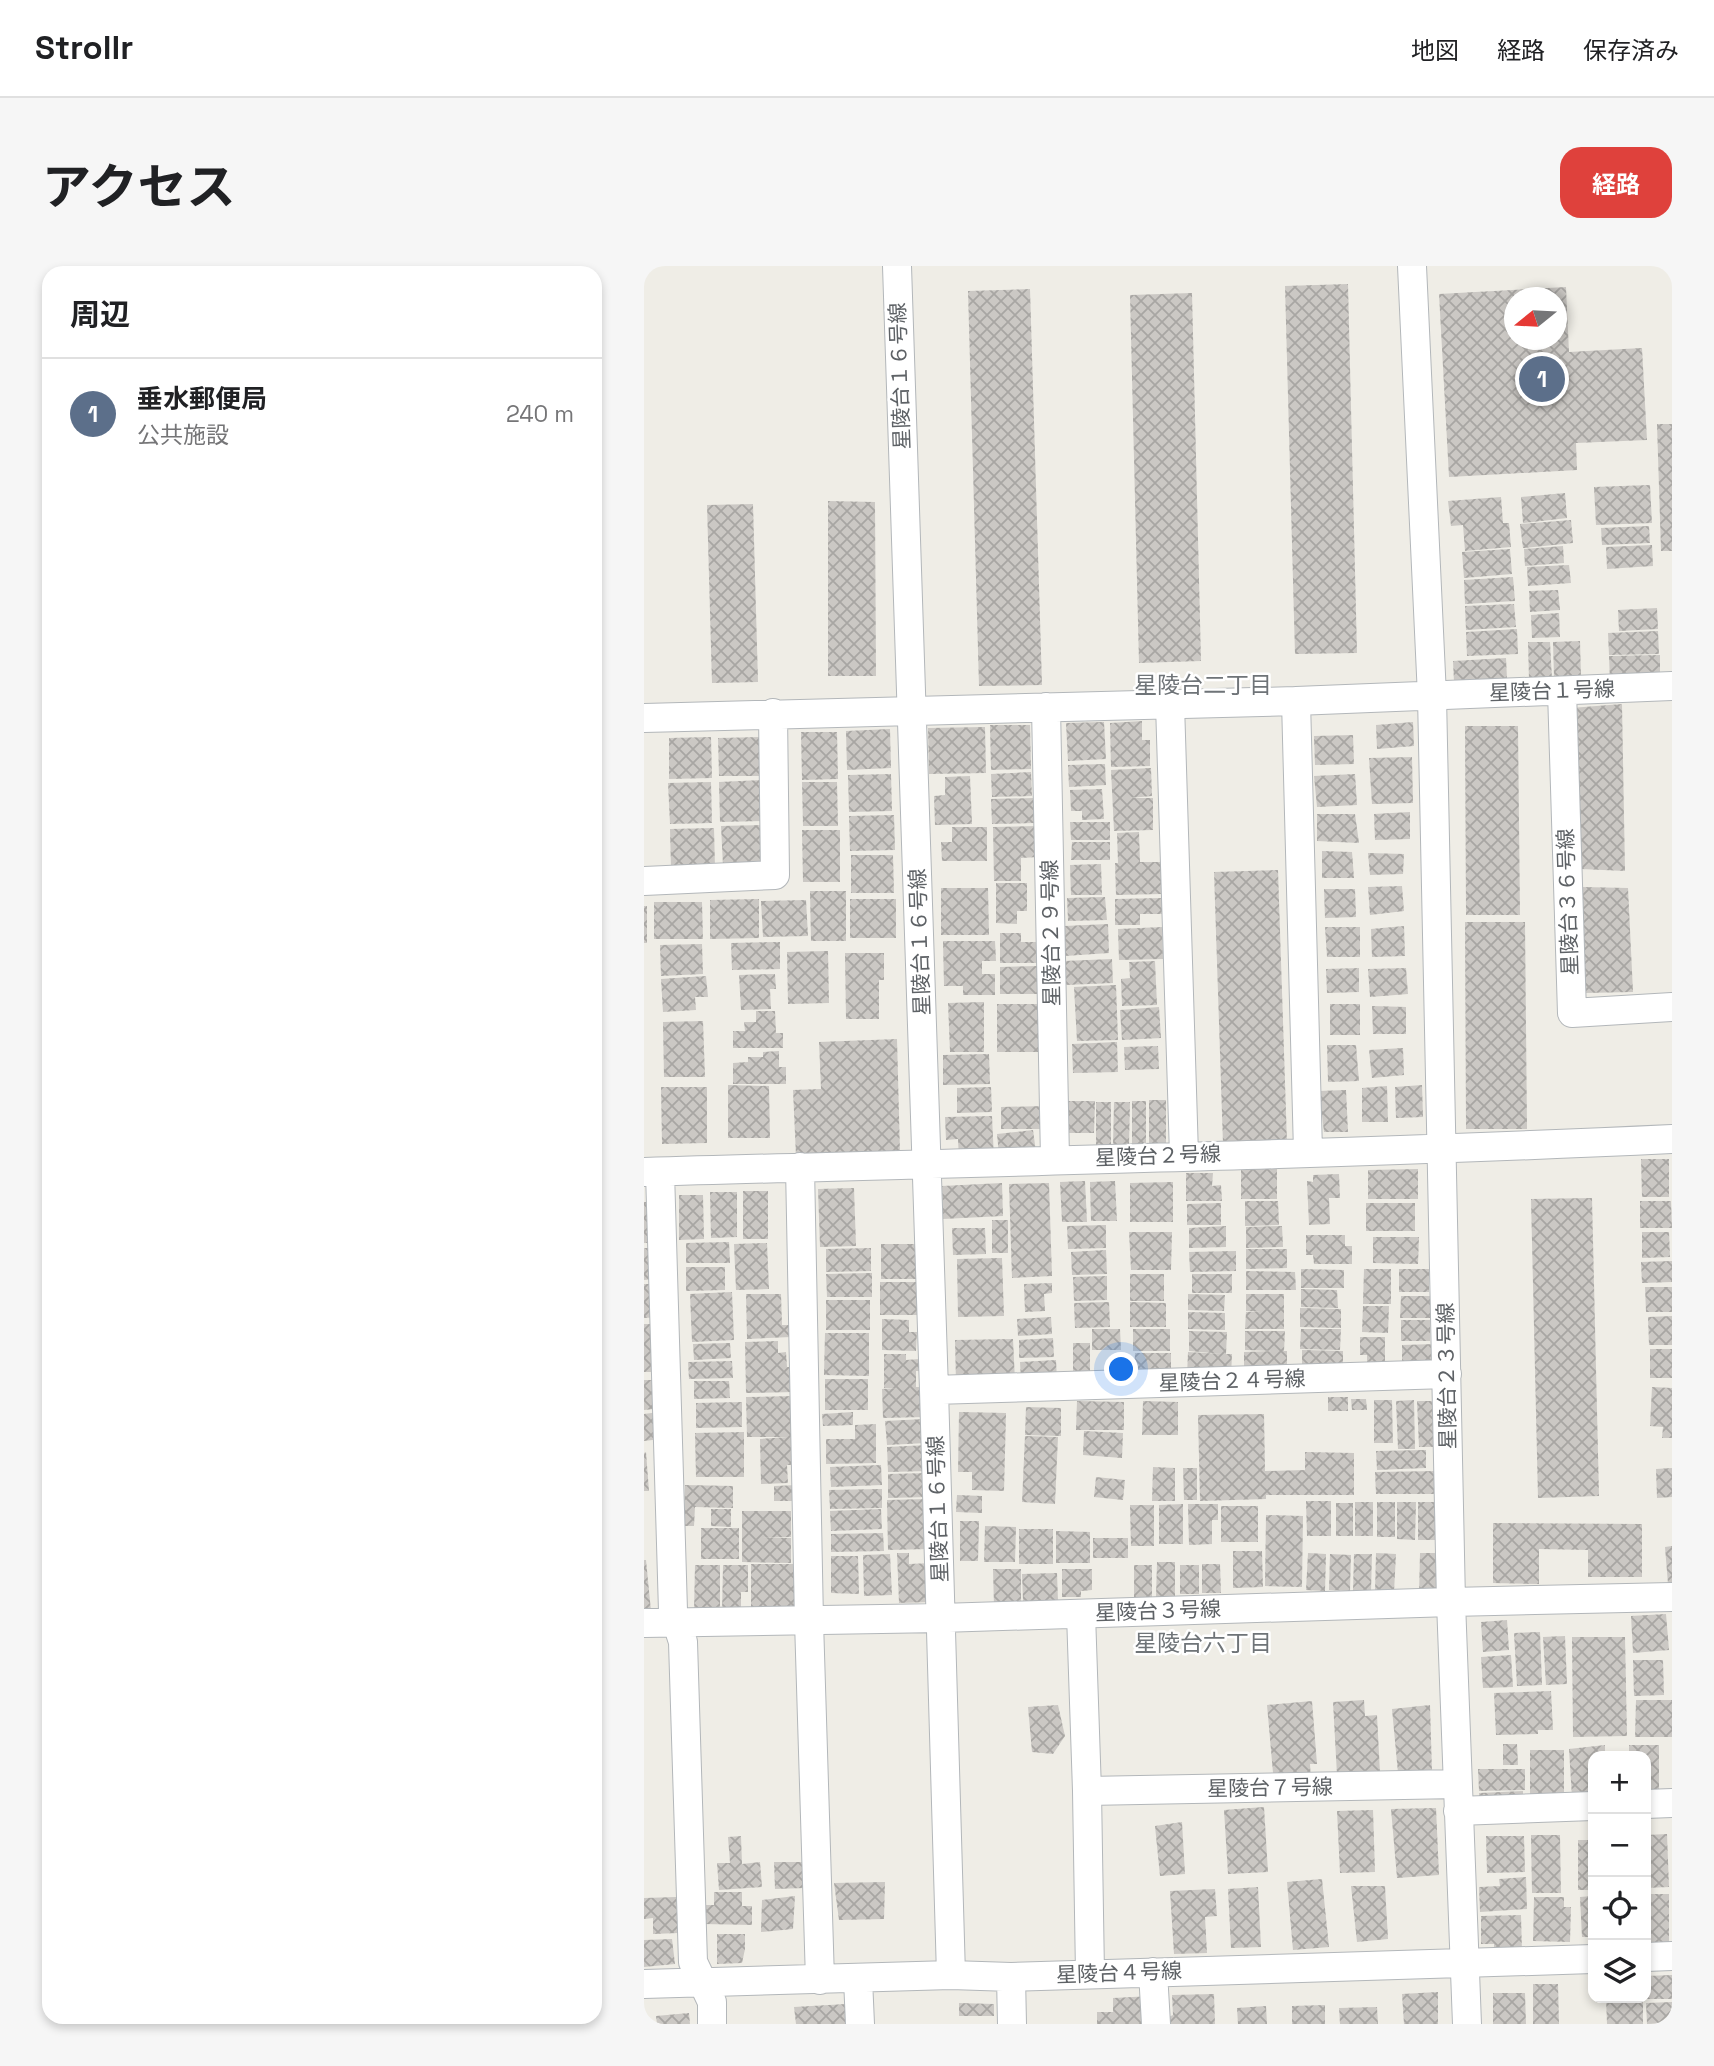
<!DOCTYPE html>
<html lang="ja">
<head>
<meta charset="utf-8">
<style>
  :root { --surface:#fff; --page:#f6f6f6; --text:#202124; --muted:#757577; --line:#e0e0e0; --accent:#df413c }
  body { margin:0; font-family:"Space Grotesk","Noto Sans JP",sans-serif; background:var(--page); color:var(--text) }
  .controls { position:absolute; right:21px; bottom:21px; display:grid; overflow:hidden; border-radius:14px; box-shadow:0 4px 10px #0003 }
  .controls button { width:63px; height:63px; display:grid; place-items:center; padding:0; border:0; border-bottom:2px solid var(--line); background:var(--surface); color:var(--text); font:35px sans-serif }
  .compass { position:absolute; left:860px; top:21px; width:63px; height:63px; border-radius:50%; background:var(--surface); box-shadow:0 4px 10px #0003; rotate:252deg }
  .you { position:absolute; left:478px; top:1104px; width:24px; height:24px; margin:-18px; border:5px solid #fff; border-radius:50%; background:#1a73e8; box-shadow:0 0 0 10px #1a73e833 }
  .badge { display:grid; place-items:center; width:46px; height:46px; border-radius:50%; background:var(--accent); color:#fff; font-size:23px; font-weight:700 }
  .pin { position:absolute; translate:-50% -50%; border:4px solid #fff; box-shadow:0 2px 7px #0006 }
  .list { margin:0; padding:0; list-style:none }
  h2 { display:flex; justify-content:space-between; align-items:center; height:91px; margin:0; padding:0 28px; font-size:30px }
  h2 small { font-size:23px; font-weight:400; color:var(--muted) }
  .list li { display:grid; grid-template-columns:46px 1fr auto; gap:21px; align-items:center; box-sizing:border-box; height:112px; padding:0 28px; border-top:2px solid var(--line) }
  .list b { display:block; font-size:26px; white-space:nowrap }
  .list p { margin:0; font-size:23px; white-space:nowrap; color:var(--muted) }
  .list em { font-size:23px; font-style:normal; color:var(--muted) }
  .icon { flex:none; width:38px; height:38px; fill:none; stroke:currentColor; stroke-width:2; stroke-linecap:round; stroke-linejoin:round }
  .map { position:relative; flex:none; width:1028px; height:1758px; overflow:hidden; border-radius:21px }
  header { display:flex; align-items:center; gap:42px; box-sizing:border-box; height:98px; padding:0 35px; background:var(--surface); border-bottom:2px solid var(--line) }
  header strong { font-size:33px }
  nav { display:flex; gap:38px; margin-inline-start:auto; font-size:24px }
  .intro { display:flex; align-items:center; justify-content:space-between; box-sizing:border-box; height:168px; padding:0 42px }
  h1 { margin:0; font-size:49px }
  .button { padding:18px 32px; border-radius:21px; background:var(--accent); color:#fff; font-size:24px; font-weight:700 }
  main { display:flex; gap:42px; padding:0 42px }
  aside { flex:1; background:var(--surface); border-radius:21px; box-shadow:0 4px 10px #0003 }
  .map>svg:first-child { display:block }
</style>
</head>
<body>
<header>
<strong>Strollr</strong>
<nav><a>地図</a><a>経路</a><a>保存済み</a></nav>
</header>
<div class="intro"><h1>アクセス</h1><a class="button">経路</a></div>
<main>
<aside>
<h2>周辺<small></small></h2>
<ul class="list">
<li><span class="badge" style="background:#5c6f8a">1</span><div><b>垂水郵便局</b><p>公共施設</p></div><em>240 m</em></li>
</ul>
</aside>
<div class="map">
<svg width="1028" height="1758" viewBox="0 0 1028 1758">
  <defs>
    <pattern id="building-cross-hatch" width="8" height="8" patternUnits="userSpaceOnUse" patternTransform="scale(1.75)"><rect width="8" height="8" fill="#cbc8c4"/><path d="M0 0l8 8M0 8l8-8" fill="none" stroke="#a8a6a3"/></pattern>
  </defs>
  <rect width="100%" height="100%" fill="#efede6"/>
  <path fill="url(#building-cross-hatch)" fill-rule="evenodd" d="M704 18 713 387 651 388 641 20Z
    M922 21 925 86 998 82 1003 174 932 177 933 204 805 211 795 28ZM870 32H913V74H870Z
    M386 23 398 419 335 420 324 25Z
    M548 27 557 395 495 397 486 29Z
    M1013 158H1028V285H1017Z
    M1006 219 1008 257 952 259 950 221Z
    M921 227 923 252 879 257 877 231Z
    M857 231 859 257H865L867 281 821 285 819 259 807 260 804 235Z
    M184 235 231 236 232 410H184Z
    M109 238 114 416 68 417 63 239Z
    M927 254 929 277 879 282 876 258Z
    M1005 260 1006 277 958 279 957 262Z
    M1008 279 1009 300 963 303 962 281Z
    M919 280 920 297 881 300 880 283Z
    M866 283 868 308 820 312 818 286Z
    M925 299 927 317 884 320 883 301Z
    M869 311 871 335 821 338 820 314Z
    M914 324 916 344 886 346 885 325Z
    M870 338 872 361 822 364 821 340Z
    M1013 342 1014 363 975 365 974 344Z
    M915 347 916 371 888 372 887 349Z
    M873 363 874 388 823 390 822 366Z
    M1014 365 1015 388 965 389 964 367Z
    M936 375 937 411H910L909 376Z
    M884 376H906L908 413 885 414Z
    M1016 389V415L966 416 965 390Z
    M862 392 863 413 810 416 809 395Z
    M978 438 981 605 937 603 927 442Z
    M498 455V474H506V500L467 501 466 457Z
    M460 456 462 493 424 495 422 457Z
    M769 456 770 480 733 483 732 459Z
    M346 459H386L387 503 347 504Z
    M821 460H874L876 649H822Z
    M341 461 342 507 285 508 284 462Z
    M246 463 247 502 203 504 202 465Z
    M157 466H193L194 513 158 514Z
    M709 469 710 498 671 499 670 470Z
    M67 471 68 512 25 513V472Z
    M116 471 117 510H75L74 472Z
    M768 491 769 537 728 538 725 492Z
    M461 498 462 519 425 521 424 499Z
    M507 502 508 530 486 532H509V564L470 565 467 504Z
    M387 506 388 530 348 531 347 508Z
    M247 508 248 545 205 546 204 509Z
    M711 508 713 539 673 541 670 510Z
    M326 510 328 558 291 559 290 530 301 529V511Z
    M118 514 119 555 76 556 75 516Z
    M67 516 68 557 26 558 24 517Z
    M158 516H193L194 560H159Z
    M458 523 460 553 438 554V545H427L426 524Z
    M390 532 391 557 348 558 347 533Z
    M766 546V573L731 574 730 548Z
    M673 548H711L715 577 673 575Z
    M250 549 251 584 206 585 205 550Z
    M426 556H466V574H427Z
    M120 559 121 599 79 600 77 560Z
    M392 560 394 591 377 592V615H350L349 561Z
    M308 561H343V595H298L297 576H308Z
    M70 562 71 602 27 603 26 563Z
    M158 564H196V616H159Z
    M495 566 496 596H517L518 628 472 629 471 597H474L473 567Z
    M428 576H466V594H427Z
    M678 585 708 586 710 612H678Z
    M724 587 760 588 759 608 726 609Z
    M207 589H249L250 627H207Z
    M457 598 458 629H427L426 599Z
    M634 604 643 877 579 878 570 606Z
    M352 617H383V645H373V658L352 657Z
    M758 620 760 645 726 649 724 621Z
    M938 621 984 622 989 726 941 727Z
    M297 622H344L345 669H297Z
    M680 623H711L712 651 681 652Z
    M166 625H202V675H167Z
    M461 631 463 654 424 655 423 632Z
    M518 632V648H496V659H471V633Z
    M115 633V672L66 673V634Z
    M206 633H252V672H206Z
    M162 634 164 670 119 671 117 635Z
    M10 636H58L59 673H10Z
    M0 640H3V677H0Z
    M821 656H881L883 863H822Z
    M464 658 465 687 421 690 420 660Z
    M760 660 761 690 728 691 727 663Z
    M518 661 519 693 475 694 474 663Z
    M681 661H716V691H683Z
    M356 667H377V676H395V697H356Z
    M299 675H351L352 695H338V708H351V729H319V720H300Z
    M136 676V703L88 704 87 677Z
    M58 678 59 708 17 710 16 679Z
    M184 685 185 737 144 738 143 686Z
    M201 687H240V714H235V753H202Z
    M468 693 469 717 422 719 420 695Z
    M511 695 513 739 478 740 477 713 486 712 485 696Z
    M394 700V728H356V701Z
    M715 702V726L683 727 682 703Z
    M762 702 764 728 726 731 724 703Z
    M131 708 132 723H126L127 743 97 744 95 709Z
    M62 710 64 731H51L52 744 19 746 17 713Z
    M472 719 474 774 433 775 430 721Z
    M340 736V786H306L304 737Z
    M353 738H396V786H353Z
    M686 738H716V769H686Z
    M728 740 762 741V768H729Z
    M515 741 517 772 478 774 476 744Z
    M112 745H131L132 767H139V782H89V765H101L100 756H112Z
    M59 755 61 811H20L19 756Z
    M253 773 256 887 152 890 149 824 177 823 175 776Z
    M473 776 474 806 429 807 428 778Z
    M683 779H712L715 815 684 816Z
    M514 780 515 803 481 804 480 781Z
    M759 782 760 809 728 812 725 784Z
    M135 785V801H142V818H89V797L104 796V791H119V786Z
    M345 788 346 818 299 819V789Z
    M84 819 125 820 126 872H84Z
    M778 819 779 851 752 852 751 821Z
    M743 820 744 856H718V822Z
    M17 821H63V877L18 878Z
    M347 821 348 846 313 847V822Z
    M702 824 704 866H680L675 825Z
    M505 834H522V877H505Z
    M421 835H451L450 867H421Z
    M488 835H502V878H488Z
    M452 836H467V881H452Z
    M470 836H486L485 879H469Z
    M400 840V863H357V841Z
    M348 850 350 893 315 894 314 873 302 874 301 851Z
    M389 864 392 886 355 889 353 868Z
    M997 893H1025V931H998Z
    M597 903H633V933H597Z
    M774 903V933H724V904Z
    M542 907H569L568 920 577 919 578 935H542Z
    M695 908 696 932H685L686 958 665 959 663 915 669 916V909Z
    M441 915 443 956H418L416 916Z
    M471 915 473 955H447L446 916Z
    M529 916V956H486V917Z
    M358 917 359 950 299 953 298 920Z
    M405 917 408 1010 368 1012 365 918Z
    M210 922 212 980 176 981 174 923Z
    M99 925H124V973H99Z
    M66 926H93V971L67 972Z
    M35 929H59L60 973 35 974Z
    M948 932 955 1230 894 1232 887 933Z
    M601 935H634L635 959 601 960Z
    M996 935H1027L1028 962H996Z
    M0 936H11L12 977H0Z
    M577 937V959H543V938Z
    M722 937H771V965H722Z
    M348 954H364V987H348Z
    M462 959V982L424 983 423 960Z
    M582 960V981L545 982V962Z
    M638 960 639 981 602 982V961Z
    M308 962H341L342 988 309 989Z
    M485 966H528L527 1004H487Z
    M998 966H1025L1026 991 998 992Z
    M662 969H701V980H708V998H670L669 989H662Z
    M729 971H775L774 998 729 997Z
    M85 976 86 997H42V977Z
    M123 977 125 1023 92 1024 90 978Z
    M237 978H276V1013H237Z
    M0 982H10L11 1013 0 1014Z
    M227 982V1005L182 1006V983Z
    M602 983H643V1002L602 1003Z
    M462 984 463 1008 428 1009 427 986Z
    M592 985V1005L546 1006 545 986Z
    M358 992 360 1050 314 1051 313 993Z
    M1028 995V1016L998 1017 997 996Z
    M42 1001H81V1024L42 1025Z
    M657 1003 700 1004V1022H657Z
    M720 1003H747V1038H719Z
    M755 1003H785V1026H755Z
    M602 1005 651 1006 652 1024H602Z
    M228 1007V1031H183L182 1008Z
    M486 1008H520V1035H486Z
    M548 1008H588V1027H548Z
    M463 1010V1034L430 1035 429 1011Z
    M236 1016H275L274 1049H236Z
    M408 1017V1027L400 1028 401 1045 381 1046 380 1018Z
    M0 1018H14L16 1051 0 1052Z
    M1001 1021H1028V1046H1002Z
    M657 1023 693 1024 694 1042 657 1041Z
    M88 1026 90 1074 48 1076 46 1028Z
    M102 1028H137L138 1059H147V1071L103 1073Z
    M544 1028 581 1029 580 1045 544 1044Z
    M602 1028H640V1063H601L602 1046H617L602 1045Z
    M757 1030H786V1052H756Z
    M182 1034H226V1064H182Z
    M465 1036 466 1061 431 1062 430 1037Z
    M486 1036 522 1037V1061H486Z
    M719 1040H745L744 1067 718 1066Z
    M656 1042 697 1043V1062L656 1061Z
    M544 1046 581 1047V1064L544 1063Z
    M1028 1050V1079H1005L1004 1051Z
    M407 1051 408 1068 374 1070 373 1053Z
    M238 1053 265 1054V1066H273L272 1085 238 1084Z
    M757 1054H786V1075H757Z
    M0 1058H20L21 1106H0Z
    M448 1063H476L477 1084H448Z
    M489 1063H526V1085H489Z
    M657 1063H697L696 1084 656 1083Z
    M545 1065 583 1066 582 1088H588L587 1111 543 1110 544 1086 579 1088 545 1085Z
    M601 1065H641L640 1085H643V1108L600 1109V1086L628 1085 601 1084Z
    M181 1067H225V1110L180 1109Z
    M716 1071H741V1104H723V1089H716Z
    M409 1072 410 1091 375 1092V1074Z
    M369 1073 371 1115 312 1117 311 1074Z
    M134 1075V1087L142 1086 143 1101H151V1126L102 1127 101 1076Z
    M86 1077 87 1092 50 1094 49 1078Z
    M429 1077H446V1112H429Z
    M791 1078 792 1102H758V1079Z
    M1006 1083H1028V1112H1006Z
    M658 1084 699 1085V1108L658 1107Z
    M491 1087H527V1107H490Z
    M240 1088H262V1094L276 1093V1105H272V1121H279L280 1151 239 1152 238 1123 252 1122H240Z
    M412 1094 413 1114 377 1115 376 1096Z
    M88 1095 89 1112 45 1113 44 1096Z
    M181 1113H224V1144H181Z
    M0 1114H9L11 1143 0 1144Z
    M50 1115H85L86 1132 50 1133Z
    M1008 1121 1028 1122V1172H1018L1019 1161 1006 1160Z
    M150 1130V1199H143L144 1217 117 1218 116 1173 144 1171H103L102 1131Z
    M684 1131H704V1145H684Z
    M707 1133H722L723 1144H708Z
    M730 1134H748L749 1177H730Z
    M770 1134 771 1183H754L752 1135Z
    M433 1135 480 1136V1164H432Z
    M499 1135 534 1136V1169H498Z
    M773 1135H791L792 1181H775Z
    M98 1136V1161L52 1162V1137Z
    M382 1141 417 1142V1170L381 1169Z
    M15 1146 17 1173 0 1175V1148Z
    M209 1146V1159L179 1160 178 1148Z
    M315 1146 362 1147 360 1225 328 1224V1206H314Z
    M620 1148 621 1205 661 1204V1186L710 1187V1229H622V1233L556 1235 554 1149Z
    M281 1153 282 1177 243 1179 241 1155Z
    M232 1158V1197L182 1198V1173H211V1159Z
    M440 1165 479 1167 478 1192 439 1189Z
    M100 1166V1211H52L51 1167Z
    M381 1170 414 1171 411 1238 378 1236Z
    M284 1179V1205L244 1206 243 1181Z
    M782 1184V1202L733 1204 732 1185Z
    M2 1186 5 1225H0V1187Z
    M237 1199 238 1219 187 1221 186 1201Z
    M509 1201 531 1202V1235H508Z
    M539 1202H553V1234H540Z
    M1028 1202V1231L1013 1232 1012 1203Z
    M794 1205V1228H732L731 1206Z
    M284 1207 285 1231 244 1232V1208Z
    M452 1211 481 1214 479 1234 450 1231Z
    M41 1219 89 1220V1242L51 1241 50 1260H40Z
    M154 1219V1235H130V1220Z
    M238 1223V1242L186 1243 185 1224Z
    M313 1229 338 1230V1247L312 1246Z
    M283 1233 284 1283 244 1284 243 1234Z
    M662 1235H687V1270H663Z
    M711 1236H729V1270H711Z
    M733 1236H751V1271H733Z
    M753 1236H772L771 1274 753 1273Z
    M774 1236H798L797 1274H774Z
    M692 1237H709V1270H692Z
    M539 1238V1278H515V1239Z
    M544 1238H574V1254H568V1278L545 1279Z
    M486 1239H510V1280H487Z
    M577 1240H614V1276H577Z
    M67 1243H87V1261L67 1260Z
    M237 1243 238 1263 187 1265 186 1245Z
    M98 1245H147V1271L117 1272H147V1297L98 1296Z
    M622 1249 659 1250 658 1321 621 1320Z
    M316 1255H335L334 1295H316Z
    M849 1257 998 1258V1311H944V1284L895 1283V1318L849 1317Z
    M341 1260 372 1261 371 1296H340Z
    M57 1262H95V1293H57Z
    M375 1263H409V1298H375Z
    M412 1265 446 1266V1297H412Z
    M239 1267 240 1285 187 1286V1268Z
    M449 1272H484V1292H449Z
    M1028 1280V1318H1024L1021 1281Z
    M589 1285H618L619 1321 589 1322Z
    M253 1287H265V1298L288 1297V1336L255 1337Z
    M664 1287 682 1288 681 1325 662 1324Z
    M732 1287 752 1288 750 1326H731Z
    M776 1287H799V1329H775Z
    M246 1288 248 1329 220 1330 219 1289Z
    M686 1288 707 1289 706 1325 685 1324Z
    M710 1288H728L727 1326 709 1325Z
    M187 1290H214L215 1328 187 1327Z
    M0 1294H2L7 1345 0 1346Z
    M513 1296H531V1331H512Z
    M107 1298H150V1345L107 1346Z
    M558 1298H576L577 1327H558Z
    M51 1299H76V1346H50Z
    M79 1299H104V1326H97V1348L78 1347Z
    M490 1299H508V1334L490 1335Z
    M536 1299H555V1328H536Z
    M349 1303H377V1340H350Z
    M418 1303H448V1324L437 1325V1331H418Z
    M413 1307 414 1335H379L378 1308Z
    M1022 1348 1025 1384 989 1387 987 1350Z
    M863 1354 865 1384 839 1386 837 1356Z
    M896 1366 898 1419 873 1420 870 1367Z
    M921 1370 923 1418 902 1419 899 1371Z
    M928 1371H981L983 1470 929 1471Z
    M867 1389 869 1421 839 1422 837 1391Z
    M989 1394H1019L1020 1429 990 1430Z
    M907 1425 909 1464H894V1468L852 1469 850 1427Z
    M720 1434 721 1450 733 1449 736 1507 693 1509 689 1436Z
    M992 1434H1028V1471H991Z
    M668 1435 673 1498H666L667 1515 630 1518 623 1439Z
    M414 1439 421 1470 409 1488 388 1486 384 1441Z
    M786 1439 788 1506 754 1507 748 1443Z
    M859 1478H873L874 1499H859Z
    M961 1479V1490H949V1532H928L925 1483Z
    M985 1479H1015V1528L1002 1529V1490H985Z
    M886 1484H920V1539H886Z
    M834 1503H881V1524L835 1525Z
    M879 1525V1537H835V1527Z
    M620 1541 624 1606 584 1608 580 1544Z
    M792 1542 795 1609 753 1612 747 1543Z
    M729 1544 731 1606 696 1607 693 1545Z
    M538 1556 541 1608 516 1610 511 1560Z
    M1023 1568 1025 1621 1002 1622V1569Z
    M887 1569H916L917 1627H888Z
    M97 1570 98 1598 116 1596 118 1621 75 1624 73 1597H86L84 1571Z
    M842 1570H880L881 1606 843 1607Z
    M934 1574H949V1624H934Z
    M130 1596H160L161 1622 131 1623Z
    M882 1611 883 1643 836 1646 835 1621 856 1620 855 1613Z
    M678 1613 685 1681 649 1684 643 1616Z
    M241 1616 240 1653 195 1654 190 1617Z
    M707 1620H741L744 1673 713 1676Z
    M614 1621 617 1681 587 1682 584 1623Z
    M571 1623 573 1650 561 1651 563 1687 530 1688 526 1625Z
    M70 1626H98V1640H108V1659L59 1658 60 1639H70Z
    M1002 1628H1025V1677H1002Z
    M151 1630 149 1663 117 1666 118 1634Z
    M949 1630V1671H938L936 1631Z
    M32 1631 34 1667 9 1668V1652L0 1653V1632Z
    M890 1631H920V1641H927L926 1676 889 1675Z
    M877 1649 878 1686 850 1687V1678H837V1650Z
    M73 1668H101V1683L98 1697 73 1698Z
    M28 1673 31 1698 0 1701V1674Z
    M1028 1709V1733H1003L1002 1710Z
    M889 1718H914L915 1758H889Z
    M794 1726V1758H760L758 1728Z
    M849 1727H881L882 1758H849Z
    M570 1728 571 1758H523L522 1752 529 1749 528 1729Z
    M508 1730V1758H453V1746H469V1732Z
    M962 1732H999V1758H963Z
    M1028 1736V1757L1003 1758 1002 1737Z
    M315 1737 350 1738V1750H315Z
    M202 1738 201 1758H152L150 1741Z
    M681 1739V1758H648V1740Z
    M622 1740 623 1758H594L593 1742Z
    M733 1741 734 1758H696L695 1742Z
    M45 1747 46 1758H13L12 1750Z"/>
  <g fill="none" stroke-linecap="round" stroke-linejoin="round">
    <g stroke="#b3b7ba" stroke-width="30">
      <path id="minor" d="M253 0 290 1124 307 1709
        M768 0 788 430 807 1336 823 1758
        M918 425 928 747 1028 741
        M652 435 664 886
        M526 438 540 889
        M402 441 411 893
        M0 452 652 435 1028 420
        M0 615 131 609 129 447
        M156 901 165 1355 176 1714
        M0 906C343 896 686 889 1028 873
        M16 906 29 1345 39 1376 49 1696 68 1736V1758
        M290 1124 803 1108
        M437 1348 443 1525
        M0 1357 297 1352 807 1336 1028 1331
        M1002 1538 1028 1537
        M814 1545 949 1540
        M1002 1691 1028 1690
        M509 1706 512 1758
        M446 1708 443 1525 813 1518
        M367 1711 368 1758
        M214 1713 216 1758
        M0 1718 307 1709 367 1711 949 1693"/>
    </g>
    <use href="#minor" stroke="#fff" stroke-width="28"/>
  </g>
  <g text-anchor="middle" stroke-width="5" stroke-linejoin="round" paint-order="stroke">
    <g font-size="21" fill="#5e6266" stroke="#fff">
      <text transform="translate(256 110) rotate(-92)" y="7">星陵台１６号線</text>
      <text transform="translate(908 425) rotate(-2)" y="7">星陵台１号線</text>
      <text transform="translate(924 636) rotate(-92)" y="7">星陵台３６号線</text>
      <text transform="translate(407 667) rotate(-91)" y="7">星陵台２９号線</text>
      <text transform="translate(276 676) rotate(-92)" y="7">星陵台１６号線</text>
      <text transform="translate(514 890) rotate(-2)" y="7">星陵台２号線</text>
      <text transform="translate(803 1110) rotate(-91)" y="7">星陵台２３号線</text>
      <text transform="translate(588 1115) rotate(-2)" y="7">星陵台２４号線</text>
      <text transform="translate(294 1243) rotate(-92)" y="7">星陵台１６号線</text>
      <text transform="translate(514 1345) rotate(-2)" y="7">星陵台３号線</text>
      <text transform="translate(626 1522) rotate(-1)" y="7">星陵台７号線</text>
      <text transform="translate(475 1707) rotate(-2)" y="7">星陵台４号線</text>
    </g>
    <g font-size="23" fill="#6f7478" stroke="#fff">
      <text x="559" y="427">星陵台二丁目</text>
      <text x="559" y="1385">星陵台六丁目</text>
    </g>
  </g>
</svg>
<div class="controls">
<button>+</button>
<button>−</button>
<button><svg class="icon" aria-label="locate" viewBox="0 0 24 24"><circle cx="12" cy="12" r="6"/><path d="M12 2v4M12 18v4M2 12h4M18 12h4"/></svg></button>
<button><svg class="icon" aria-label="layers" viewBox="0 0 24 24"><path d="M12 4l9 5-9 5-9-5zM3 14l9 5 9-5"/></svg></button>
</div>
<svg class="compass" viewBox="-18 -18 36 36"><path d="M0-13l5 13h-10z" fill="#e53935"/><path d="M0 13l5-13h-10z" fill="#757577"/></svg>
<div class="you"></div>
<div class="pin badge" style="left:898px;top:113px;background:#5c6f8a">1</div>
</div>
</main>
</body>
</html>
